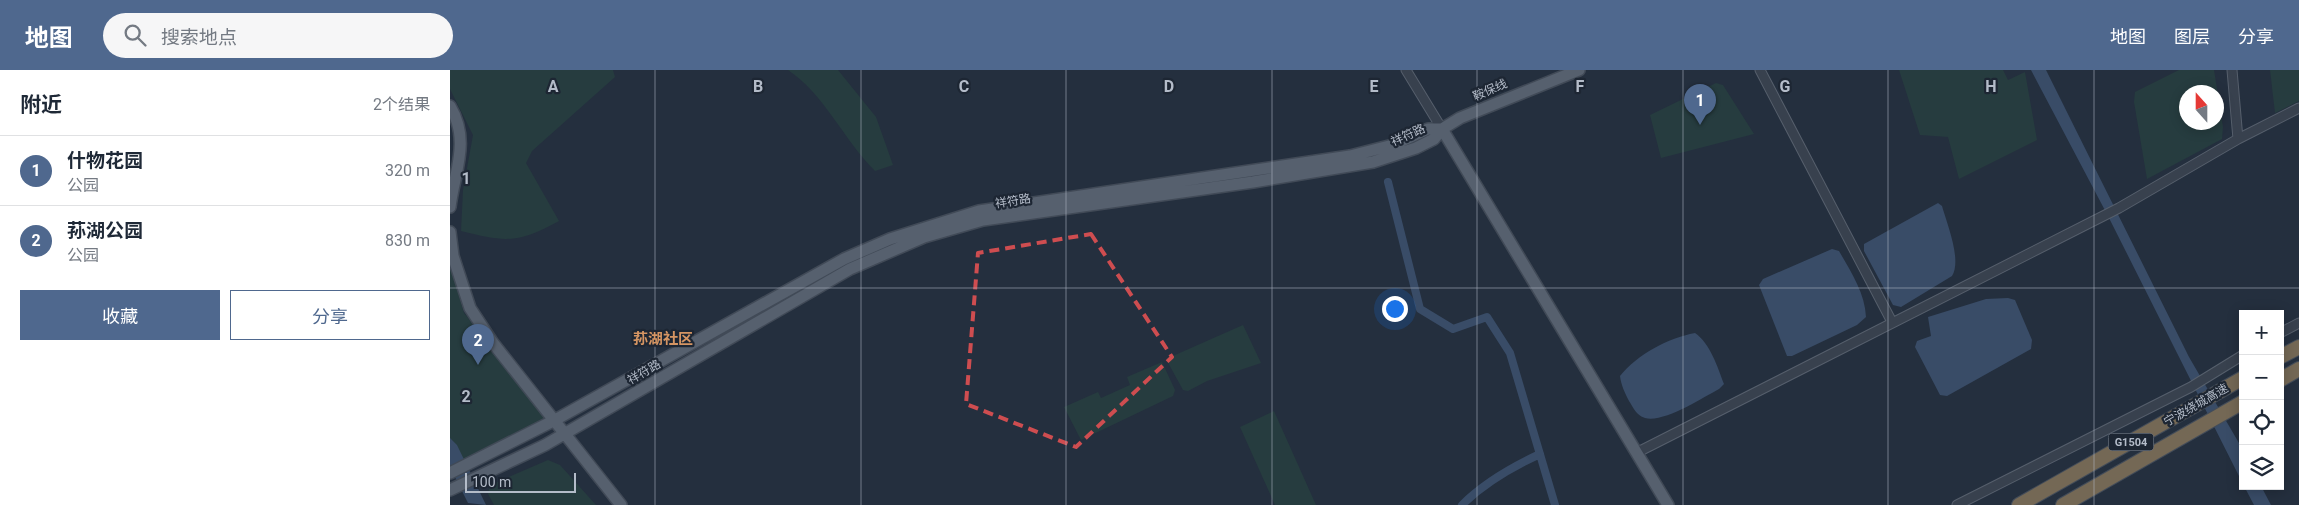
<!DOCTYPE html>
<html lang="zh">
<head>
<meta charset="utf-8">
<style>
  :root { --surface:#fff; --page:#f6f6f7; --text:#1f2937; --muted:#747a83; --line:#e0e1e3; --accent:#4f688e }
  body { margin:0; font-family:Roboto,"Noto Sans SC",sans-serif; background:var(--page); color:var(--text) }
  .controls { position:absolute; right:15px; bottom:15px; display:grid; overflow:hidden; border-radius:0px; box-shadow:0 2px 12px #0003 }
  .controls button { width:45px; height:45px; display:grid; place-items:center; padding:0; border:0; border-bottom:1px solid var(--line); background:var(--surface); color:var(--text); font:25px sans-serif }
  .compass { position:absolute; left:1729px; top:15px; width:45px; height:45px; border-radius:50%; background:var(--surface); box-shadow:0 2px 12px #0003; rotate:339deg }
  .scale { position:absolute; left:15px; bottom:12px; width:111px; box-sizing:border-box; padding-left:5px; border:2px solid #b4bcc9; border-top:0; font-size:14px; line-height:18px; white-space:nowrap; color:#b4bcc9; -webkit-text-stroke:4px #1d2633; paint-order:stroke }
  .you { position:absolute; left:944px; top:238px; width:18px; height:18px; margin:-12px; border:4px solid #fff; border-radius:50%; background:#1a73e8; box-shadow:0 0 0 8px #1a73e833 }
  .badge { display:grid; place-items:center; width:32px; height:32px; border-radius:50%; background:var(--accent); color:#fff; font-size:16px; font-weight:700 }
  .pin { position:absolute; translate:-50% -41px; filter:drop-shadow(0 1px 2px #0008) }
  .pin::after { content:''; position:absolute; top:26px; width:18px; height:15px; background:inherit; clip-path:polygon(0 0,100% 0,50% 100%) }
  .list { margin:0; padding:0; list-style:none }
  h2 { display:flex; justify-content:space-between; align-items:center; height:65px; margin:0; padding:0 20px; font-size:21px }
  h2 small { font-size:16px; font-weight:400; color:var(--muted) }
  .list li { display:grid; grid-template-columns:32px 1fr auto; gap:15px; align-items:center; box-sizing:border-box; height:70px; padding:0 20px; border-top:1px solid var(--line) }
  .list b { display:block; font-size:19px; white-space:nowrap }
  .list p { margin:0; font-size:16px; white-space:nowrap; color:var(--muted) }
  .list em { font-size:16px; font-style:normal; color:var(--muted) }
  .actions { display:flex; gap:10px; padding:15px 20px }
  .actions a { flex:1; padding:11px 0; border:1px solid var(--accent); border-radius:0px; text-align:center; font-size:18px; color:var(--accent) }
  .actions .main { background:var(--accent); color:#fff }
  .icon { flex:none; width:28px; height:28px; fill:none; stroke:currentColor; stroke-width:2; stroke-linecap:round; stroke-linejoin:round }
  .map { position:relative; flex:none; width:1849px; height:435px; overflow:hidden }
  header { display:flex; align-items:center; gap:30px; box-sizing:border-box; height:70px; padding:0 25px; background:var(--accent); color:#fff }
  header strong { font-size:24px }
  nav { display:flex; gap:28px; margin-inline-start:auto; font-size:18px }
  .search { width:350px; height:45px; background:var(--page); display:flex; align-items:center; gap:12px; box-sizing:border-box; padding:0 18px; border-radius:28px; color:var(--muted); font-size:19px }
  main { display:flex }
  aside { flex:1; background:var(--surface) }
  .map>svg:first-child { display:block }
</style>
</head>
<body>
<header>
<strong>地图</strong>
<div class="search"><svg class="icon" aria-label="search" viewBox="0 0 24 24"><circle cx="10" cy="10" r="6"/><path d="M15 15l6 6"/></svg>搜索地点</div>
<nav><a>地图</a><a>图层</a><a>分享</a></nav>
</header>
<main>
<aside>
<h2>附近<small>2个结果</small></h2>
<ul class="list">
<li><span class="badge">1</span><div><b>什物花园</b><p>公园</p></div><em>320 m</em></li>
<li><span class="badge">2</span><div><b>荪湖公园</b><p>公园</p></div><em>830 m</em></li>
</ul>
<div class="actions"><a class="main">收藏</a><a>分享</a></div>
</aside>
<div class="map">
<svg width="1849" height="435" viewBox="0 0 1849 435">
  <rect width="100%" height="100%" fill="#242f3e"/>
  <path fill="#263c3f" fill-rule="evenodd" d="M0 0H163L165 7 82 81 76 93 109 151C67 174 56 172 11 161L13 120 23 65 0 19Z
    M338 0H388L426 47 443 95 425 101C393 69 375 25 338 0Z
    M1449 0H1553L1558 10 1575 2 1587 70 1509 109 1498 67 1470 65Z
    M1729 0H1764L1773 57 1772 69 1697 109 1684 32 1685 22ZM1736 22H1766V52H1736Z
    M1820 0H1849V31L1825 43Z
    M1266 13 1273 15 1304 64 1211 88 1200 45Z
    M0 194 14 243 99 348 0 398Z
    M793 255 811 293 757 311 738 321 733 320 716 289Z
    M712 292 725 320 723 326 631 370 614 337 648 322 651 328 680 315 677 307Z
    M824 341 866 435H825L790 357Z
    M98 390 110 395 146 435H44L38 424 40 415Z"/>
  <path fill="#394c67" d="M1581 0H1596L1597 2 1739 287 1793 380V414L1659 148Z
    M1488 133 1492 136C1497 154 1512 190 1502 206L1451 237 1443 235 1414 181V174Z
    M1382 179 1389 181C1401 202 1415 223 1416 247L1407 255 1342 286H1337L1309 215 1313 209Z
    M1558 228 1565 230 1582 270 1581 279 1497 326 1490 325 1465 277 1467 271 1481 266 1478 247 1536 229Z
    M1245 263C1260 273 1268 298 1274 314L1269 319C1252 328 1214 353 1195 348 1186 345 1183 337 1179 331 1175 323 1171 315 1170 306 1188 284 1218 268 1245 263Z
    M0 368 7 375 36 435 18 433 0 397Z
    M1794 416H1811L1821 435H1804Z"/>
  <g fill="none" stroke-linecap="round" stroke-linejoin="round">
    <path stroke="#394c67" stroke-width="8" d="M938 112 970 239 1003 259 1037 247 1060 283 1105 435
      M1012 435C1034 413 1062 397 1090 384"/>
    <g stroke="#565f6c" stroke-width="11">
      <path id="minor" d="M956 0 992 59
        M1310 0 1442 252
        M1782 0 1788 69
        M1830 263 1849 253
        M1188 382 1669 138 1788 69 1849 38
        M1507 435 1741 317 1793 285"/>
    </g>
    <g stroke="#414a57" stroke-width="14">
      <path id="major" d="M0 36C21 71 4 103 0 137
        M992 59 1218 435
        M0 162 3 186 20 238 43 273 171 435
        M0 403 105 350 394 189 440 169 529 141 900 86 943 75 978 59H992
        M0 420 95 375 400 199 474 167 533 150 803 112 923 92 966 78 984 69 992 59 1010 48 1129 0"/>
    </g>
    <g stroke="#434c59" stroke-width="16">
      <path id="highway" d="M1830 287 1849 277
        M1830 310 1849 299
        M1569 435 1793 308
        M1613 435 1793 332"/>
    </g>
    <use href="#minor" stroke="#38414e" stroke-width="9"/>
    <use href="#major" stroke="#56606e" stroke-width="11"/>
    <use href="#highway" stroke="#746855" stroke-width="14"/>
  </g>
  <path fill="none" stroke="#ce4d50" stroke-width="4" stroke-dasharray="10 6" stroke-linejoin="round" d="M641 164 722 287 626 377 516 334 528 183Z"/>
  <path fill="none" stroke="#b4bcc9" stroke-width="1" stroke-opacity="0.55" d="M205 0V435M411 0V435M616 0V435M822 0V435M1027 0V435M1233 0V435M1438 0V435M1644 0V435M0 218H1849"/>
  <g text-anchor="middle" stroke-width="4.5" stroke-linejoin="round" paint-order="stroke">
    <rect fill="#1d2633" stroke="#878f9c" stroke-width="1" x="1658.5" y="363.5" width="45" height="17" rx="4"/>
    <g font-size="11" font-weight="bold" fill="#b4bcc9">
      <text x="1681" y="376">G1504</text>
    </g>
    <g font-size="12" fill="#b4bcc9" stroke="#1d2633">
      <text transform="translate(1040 20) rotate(-23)" y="4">鞍保线</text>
      <text transform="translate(958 65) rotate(-24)" y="4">祥符路</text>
      <text transform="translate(563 131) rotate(-9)" y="4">祥符路</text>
      <text transform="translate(194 302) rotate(-30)" y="4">祥符路</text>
      <text transform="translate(1746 335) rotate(-30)" y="4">宁波绕城高速</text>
    </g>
    <g font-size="15" font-weight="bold" fill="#d59563" stroke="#1d2633">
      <text x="213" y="274">荪湖社区</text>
    </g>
  </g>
  <g font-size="16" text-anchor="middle" font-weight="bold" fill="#b4bcc9" stroke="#1d2633" stroke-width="4.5" stroke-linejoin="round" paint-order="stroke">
    <text x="103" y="22">A</text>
    <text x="308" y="22">B</text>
    <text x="514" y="22">C</text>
    <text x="719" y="22">D</text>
    <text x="924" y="22">E</text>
    <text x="1130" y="22">F</text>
    <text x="1335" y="22">G</text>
    <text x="1541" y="22">H</text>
    <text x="16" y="114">1</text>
    <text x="16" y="332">2</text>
  </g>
</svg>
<div class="controls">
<button>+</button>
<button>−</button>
<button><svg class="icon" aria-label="locate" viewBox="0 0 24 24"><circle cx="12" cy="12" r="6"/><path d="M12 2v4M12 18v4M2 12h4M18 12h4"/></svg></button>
<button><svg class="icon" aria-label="layers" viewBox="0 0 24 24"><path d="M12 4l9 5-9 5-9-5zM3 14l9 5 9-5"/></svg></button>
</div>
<svg class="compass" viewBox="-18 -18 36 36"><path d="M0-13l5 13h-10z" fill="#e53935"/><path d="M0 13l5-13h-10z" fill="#747a83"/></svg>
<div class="scale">100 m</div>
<div class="you"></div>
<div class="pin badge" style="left:1250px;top:55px">1</div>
<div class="pin badge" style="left:28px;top:295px">2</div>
</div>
</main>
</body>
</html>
